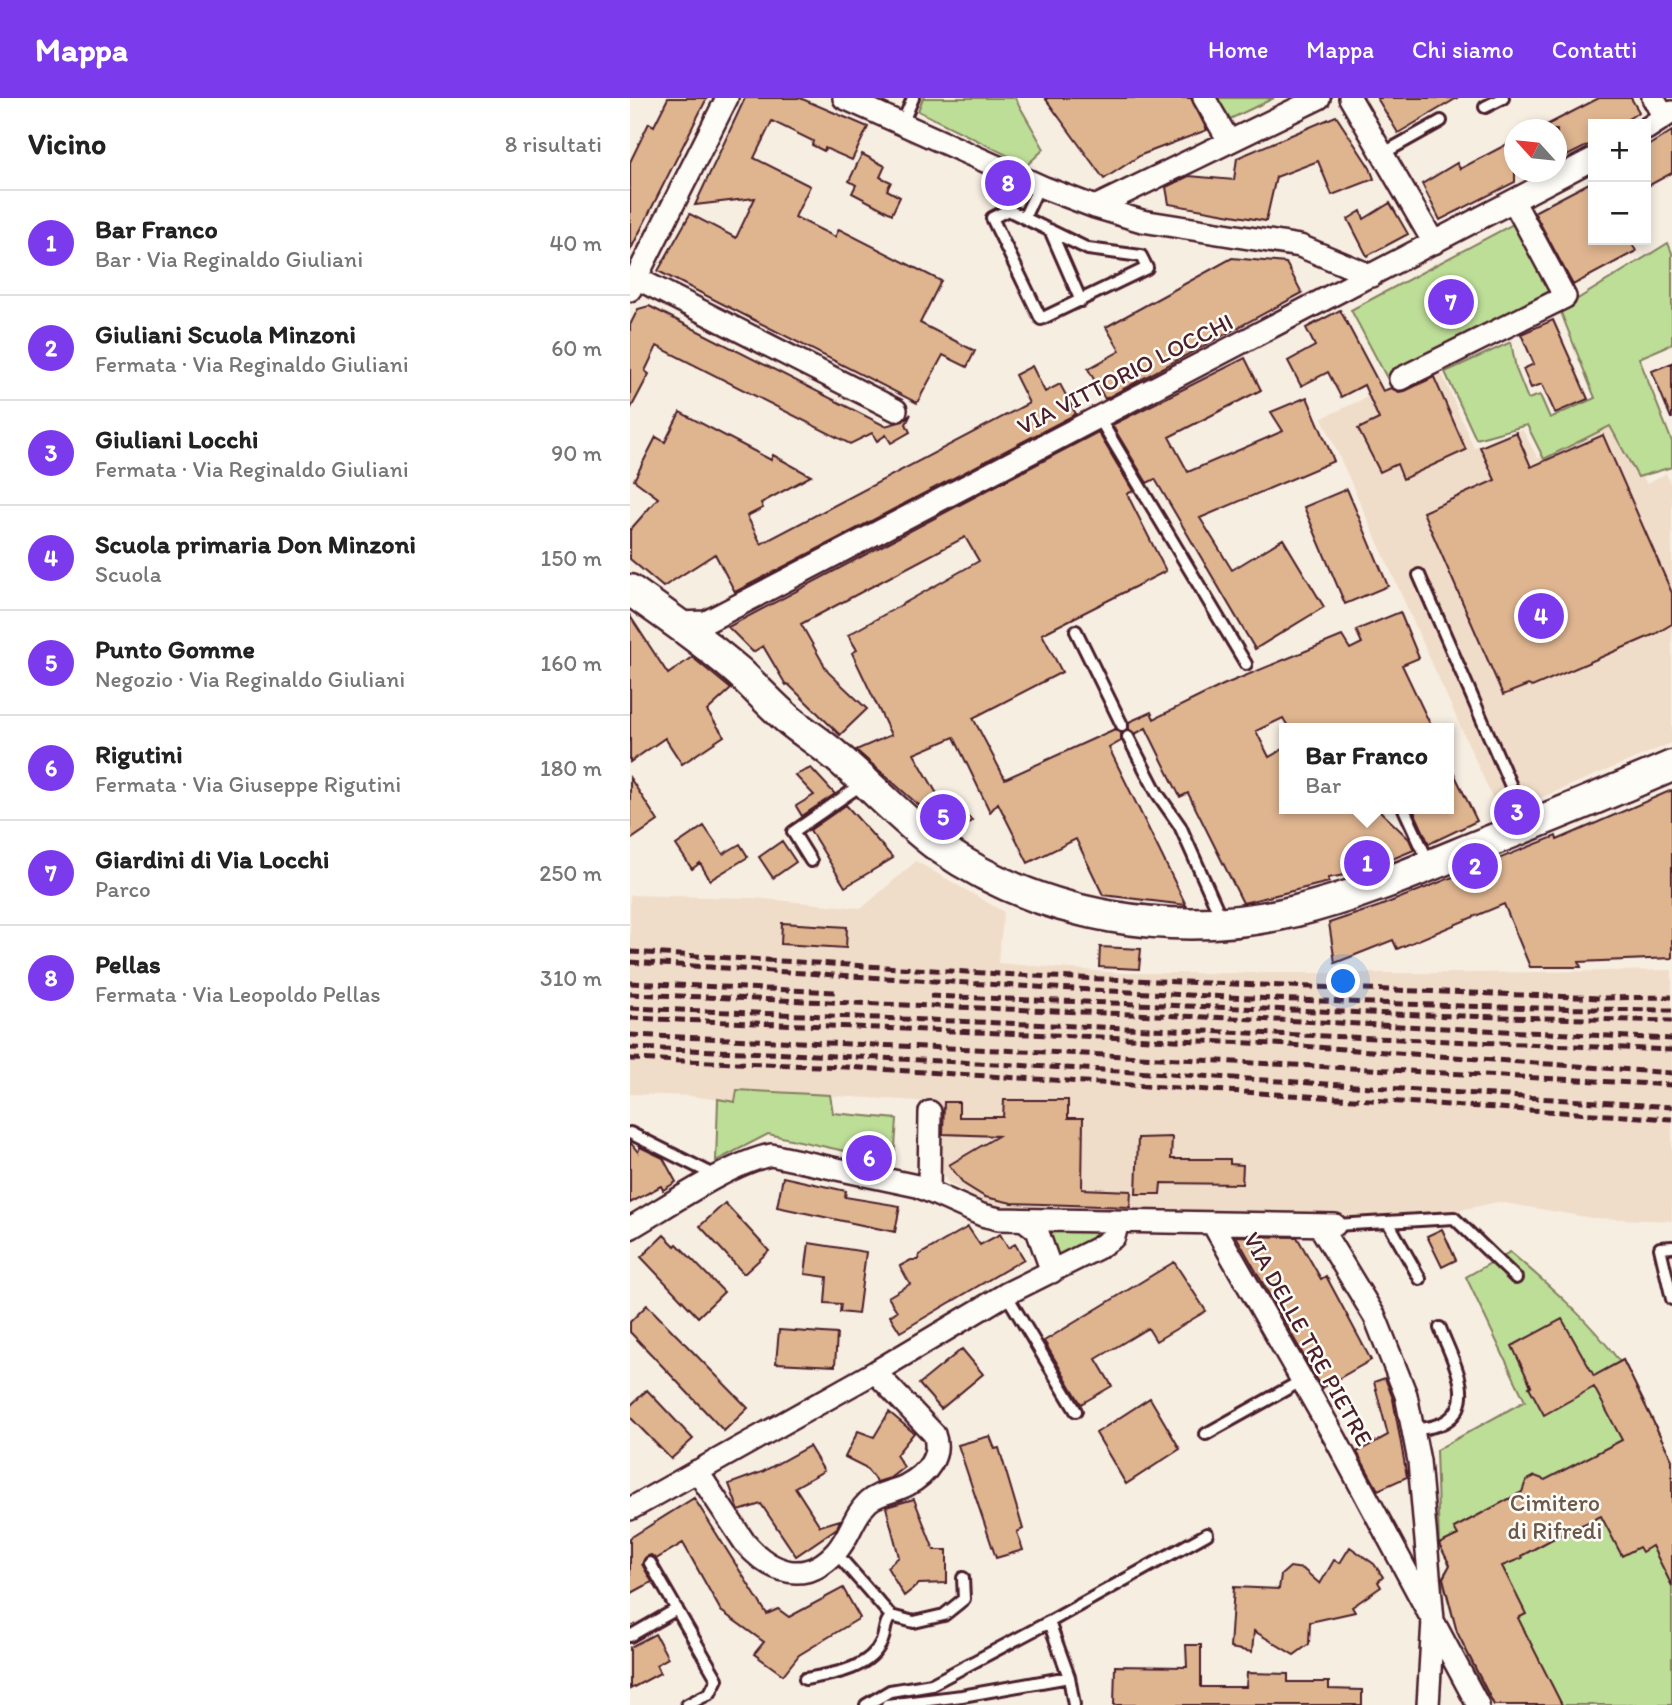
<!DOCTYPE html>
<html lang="it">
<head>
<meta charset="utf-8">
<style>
  :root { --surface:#fff; --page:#f6f6f6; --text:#222; --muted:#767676; --line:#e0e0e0; --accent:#7c3aed }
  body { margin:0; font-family:Itim,sans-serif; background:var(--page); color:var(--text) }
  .controls { position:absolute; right:21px; top:21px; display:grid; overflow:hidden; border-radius:0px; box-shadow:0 4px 10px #0003 }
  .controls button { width:63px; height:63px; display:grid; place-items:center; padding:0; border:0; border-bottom:2px solid var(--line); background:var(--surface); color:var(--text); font:35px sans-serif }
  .compass { position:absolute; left:874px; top:21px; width:63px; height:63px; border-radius:50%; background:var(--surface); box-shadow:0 4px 10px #0003; rotate:297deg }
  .you { position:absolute; left:714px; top:884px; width:24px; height:24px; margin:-18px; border:5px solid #fff; border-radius:50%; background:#1a73e8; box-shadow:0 0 0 10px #1a73e833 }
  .badge { display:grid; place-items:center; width:46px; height:46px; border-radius:50%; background:var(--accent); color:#fff; font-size:23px; font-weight:700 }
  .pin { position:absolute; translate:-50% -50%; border:4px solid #fff; box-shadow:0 2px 7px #0006 }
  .popup { position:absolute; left:649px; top:625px; width:175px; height:91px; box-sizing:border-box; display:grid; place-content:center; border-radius:0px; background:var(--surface); filter:drop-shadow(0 2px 5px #0005); font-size:23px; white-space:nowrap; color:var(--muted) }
  .popup b { font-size:26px; color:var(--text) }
  .popup::after { content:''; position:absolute; left:50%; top:100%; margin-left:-14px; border:14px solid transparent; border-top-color:var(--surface) }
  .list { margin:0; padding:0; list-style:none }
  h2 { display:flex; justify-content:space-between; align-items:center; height:91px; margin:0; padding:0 28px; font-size:30px }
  h2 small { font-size:23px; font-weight:400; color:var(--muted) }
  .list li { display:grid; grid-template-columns:46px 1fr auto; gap:21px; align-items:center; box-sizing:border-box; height:105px; padding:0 28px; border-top:2px solid var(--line) }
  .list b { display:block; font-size:26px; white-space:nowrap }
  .list p { margin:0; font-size:23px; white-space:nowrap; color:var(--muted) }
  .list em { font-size:23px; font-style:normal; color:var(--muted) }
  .map { position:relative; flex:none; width:1042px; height:1607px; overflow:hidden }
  header { display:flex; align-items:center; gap:42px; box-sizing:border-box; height:98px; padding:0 35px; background:var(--accent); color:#fff }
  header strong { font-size:33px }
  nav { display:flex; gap:38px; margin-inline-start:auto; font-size:24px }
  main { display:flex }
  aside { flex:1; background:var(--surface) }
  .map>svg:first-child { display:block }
</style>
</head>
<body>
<header>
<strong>Mappa</strong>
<nav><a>Home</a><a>Mappa</a><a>Chi siamo</a><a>Contatti</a></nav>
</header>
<main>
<aside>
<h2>Vicino<small>8 risultati</small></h2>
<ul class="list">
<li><span class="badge">1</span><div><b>Bar Franco</b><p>Bar · Via Reginaldo Giuliani</p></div><em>40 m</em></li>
<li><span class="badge">2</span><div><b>Giuliani Scuola Minzoni</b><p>Fermata · Via Reginaldo Giuliani</p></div><em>60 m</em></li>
<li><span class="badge">3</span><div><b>Giuliani Locchi</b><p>Fermata · Via Reginaldo Giuliani</p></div><em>90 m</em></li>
<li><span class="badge">4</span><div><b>Scuola primaria Don Minzoni</b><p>Scuola</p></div><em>150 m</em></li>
<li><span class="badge">5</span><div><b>Punto Gomme</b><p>Negozio · Via Reginaldo Giuliani</p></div><em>160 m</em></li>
<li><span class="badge">6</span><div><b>Rigutini</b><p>Fermata · Via Giuseppe Rigutini</p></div><em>180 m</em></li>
<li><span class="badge">7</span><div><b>Giardini di Via Locchi</b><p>Parco</p></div><em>250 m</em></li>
<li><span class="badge">8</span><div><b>Pellas</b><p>Fermata · Via Leopoldo Pellas</p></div><em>310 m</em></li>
</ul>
</aside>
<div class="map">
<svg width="1042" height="1607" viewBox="0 0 1042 1607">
  <rect width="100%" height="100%" fill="#f7eee2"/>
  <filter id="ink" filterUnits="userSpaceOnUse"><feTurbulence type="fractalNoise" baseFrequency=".0143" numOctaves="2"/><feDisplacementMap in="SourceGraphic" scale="14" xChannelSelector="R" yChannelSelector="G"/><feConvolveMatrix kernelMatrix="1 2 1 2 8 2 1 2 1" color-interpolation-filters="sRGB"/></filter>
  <g filter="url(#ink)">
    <path fill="#f0ddc9" d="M808 266 844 350 892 331 908 360 983 325 1017 386 1036 375 1042 390V645L870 717 692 320Z
      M286 763 374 814 368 865 492 875H838L1042 872V1123L961 1120 868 1104 817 1115 699 1121 364 1110 317 1084 299 1051 303 1004 107 992 105 1004 60 998 0 996V797L124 800 232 810Z"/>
    <path fill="#bdde97" stroke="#847e61" stroke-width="2" d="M293 0H385L414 51 397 67 288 13Z
      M586 0H644L598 22Z
      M885 125 922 195 758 282 721 212Z
      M1038 145 1042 155V246L1009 260 1042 344V369L1008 379 980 328 914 361 897 327 846 341 815 274 881 244 886 271 898 301 910 297 920 320 965 300 930 212Z
      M107 992 200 997 203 1015 267 1021 264 1064 138 1036 86 1063 88 1001 105 1004Z
      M413 1129 469 1133 470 1135 424 1161Z
      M880 1154C921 1189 957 1220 990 1264L993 1262 1042 1362V1607H864L854 1591 827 1534 812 1480 820 1467 809 1446 806 1352 895 1303 836 1179Z"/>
    <path fill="#dfb590" stroke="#4a1f2b" stroke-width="2" d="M38 0H77L0 153V64L19 25 24 28Z
      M115 0H170L238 29 222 62 195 50 194 53 182 47 183 43 142 23 124 60 180 88 165 119 205 139 209 131 311 183 290 225 345 253 337 269 313 257 287 305 28 173 60 116 106 140 125 100 65 107Z
      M415 0H561L577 32 511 57 474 81Z
      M747 0H827L768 35Z
      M969 0H1001L1009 14 990 26H963V45L927 63V32H907Z
      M706 18 740 70 744 81 702 97 688 63 646 79 636 123 539 106 536 89 559 78 604 82 607 60Z
      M1042 33V75L1016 89V49Z
      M885 42V84L810 122 792 86 827 65 830 71Z
      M232 56 255 68 250 79 261 84 257 92 270 99 262 116 222 95 226 87 219 83Z
      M963 83V142H1000L1006 153 943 187 904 114Z
      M760 105 778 136 737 158 718 121 731 113 734 121Z
      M602 160 656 165 672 195 475 301 458 271 490 253 476 229Z
      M19 208 255 328 273 323 281 316 276 326 280 334 261 345 256 337 247 343 242 335 220 346 27 248 15 273 19 276 0 312V227L8 211Z
      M710 212 753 293 761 290 769 294 775 293 804 279 836 352 773 381 767 366 750 374 728 331 749 321 734 287 711 299 698 274 671 288 658 263 685 248 676 230Z
      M923 222 958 301 925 315 912 286 901 290 893 271 904 266 891 236Z
      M615 260 631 292 539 339 558 374 653 333 641 314 677 299 704 363 570 420 602 472 653 441 694 509 625 551 525 381 517 385 482 327Z
      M1042 265V320H1041L1022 273Z
      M402 268 415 294 430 286 446 316 105 494 85 456 33 489 0 461V432L28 400 4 382 26 339 35 344 50 314 141 362 143 357 181 378 131 405 133 410 117 418 131 446 399 305 385 277Z
      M468 334 503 393 497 396 536 473 412 536 432 574 343 620 375 681 485 631 491 635V643L479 650 556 807 473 797 446 741 398 765 368 705 360 714 324 639 284 656 306 694 342 722 328 737 284 703 226 652 261 637 222 555 227 552 218 537 349 463 335 439 171 526 198 574 237 611 210 637 158 586 156 587 133 548 123 554 98 529Z
      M886 334 901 369 973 337 1042 495V526L1025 536 902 589 898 587 873 597 793 414 865 382 850 349Z
      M717 391 758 488 715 506 674 409Z
      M770 514 789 560 772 567 802 630H659L653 620 626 633 639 659 655 650V711H748L779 741 784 752 731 774 698 780 699 784 613 805 558 695 550 699 516 630 505 636 499 631V624L521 614 524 621 593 587 712 538 720 551 732 545 726 532Z
      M0 518 38 576 62 559 101 591 77 613 94 638 52 666 35 640 0 664Z
      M819 665 847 723 799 746 783 711H819Z
      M181 670 205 696 172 718 166 708 184 697 165 677Z
      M0 680 28 723 0 742Z
      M1042 692V860L949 864 951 869H900L874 806 767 851 763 842 705 865 699 825 750 808 926 738 927 742Z
      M216 707 263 760 215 789 180 732Z
      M74 728 93 756 110 746 118 759 80 782 70 765 62 771 46 747Z
      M152 743 166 764 143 780 129 759Z
      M152 825 217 829 216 850 151 846Z
      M470 849 511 851 509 871 469 869Z
      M374 1002H438V1020H453L452 1091 501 1093 500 1109 382 1105 355 1099 334 1086 319 1067 368 1038 313 1036 314 1004H329V1019H373Z
      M542 1039 541 1061H600V1066L613 1067 612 1086 531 1085 530 1096H506L508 1040Z
      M0 1044 8 1054 10 1049 33 1060 46 1084 33 1092 31 1088 0 1105Z
      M153 1079 216 1093 215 1099 270 1108 265 1134 147 1109Z
      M95 1105 139 1153 115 1175H113L70 1128Z
      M338 1129 350 1147 370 1136 378 1150 385 1146 394 1161 270 1234 260 1218 267 1213 258 1199 280 1186 270 1168 281 1162H288L289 1157Z
      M812 1131 826 1162 812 1169 797 1138Z
      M34 1137 45 1148 47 1146 94 1194 68 1219 11 1159Z
      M606 1138 667 1139 691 1181 696 1178 741 1262 692 1290Z
      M179 1145 236 1154 228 1216 210 1214 211 1206 195 1205 197 1179 175 1176Z
      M544 1164 576 1213 526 1243 518 1230 466 1261 482 1288 451 1306 414 1243Z
      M17 1207 118 1310 94 1333 0 1234V1224Z
      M932 1221 964 1278 993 1262 1042 1362V1488L1022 1448 1012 1454 1009 1449 992 1458 971 1418 928 1438 891 1458 892 1460 872 1468 896 1516 888 1520 932 1607H864L827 1534 813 1480 820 1467 809 1446 828 1437 824 1430 892 1394 896 1383 905 1378 915 1382 992 1342 964 1289 914 1317 899 1289 901 1288 882 1248Z
      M149 1232 207 1236 205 1268 146 1265Z
      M332 1251 353 1276 311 1311 289 1286Z
      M755 1280 763 1301 777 1379 748 1392 727 1354 758 1337 744 1284Z
      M17 1292 63 1341 41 1361 0 1319V1308Z
      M520 1300 550 1351 496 1386 466 1335Z
      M259 1314 284 1335 266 1357 274 1369 260 1380 247 1384 235 1369 215 1359 228 1333 244 1339Z
      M360 1338 365 1351 369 1350 393 1431 387 1434 393 1452 366 1460 328 1347Z
      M179 1348 194 1373 165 1389 190 1428 210 1422 207 1430 166 1458 131 1406 109 1413 99 1386 132 1374Z
      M64 1400 137 1516 148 1511 159 1519 213 1490 230 1520 169 1557 153 1577 124 1556 134 1544 91 1513 53 1445 26 1461 21 1457 16 1459 12 1466 22 1484 0 1496V1440Z
      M284 1401 304 1452H317V1485L289 1486 274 1498 257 1469 269 1459 256 1409Z
      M720 1449 744 1466 753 1479 748 1484 751 1489 722 1509 725 1514 680 1524 679 1546 664 1557 624 1533 622 1554 600 1550 604 1489 649 1491 651 1477 660 1469 673 1471 690 1486 704 1462 710 1465Z
      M25 1536 38 1560 26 1567 30 1575 0 1591V1549Z
      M556 1547H571V1589H616L617 1575 658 1576V1584H699V1591L732 1592V1607H484L485 1568 557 1569Z"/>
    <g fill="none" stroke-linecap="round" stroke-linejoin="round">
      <g stroke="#4a1f2b" stroke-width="16">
        <path id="lane" d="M855 9 873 0
          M272 26 283 0
          M752 56 811 23
          M378 112 458 151 511 158 517 170 411 221 362 120Z
          M394 120 409 88
          M420 132 451 203
          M469 320 616 566
          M789 477 897 725
          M446 533 492 627
          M498 639 527 695 550 728 592 822
          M774 711 799 765
          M181 763 163 734 234 685
          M0 1035 88 1079
          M758 1124 790 1181
          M705 1127 824 1120 886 1180
          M1042 1149 1030 1150 1042 1201
          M376 1196 446 1313
          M783 1332C795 1330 809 1329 819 1321 847 1300 819 1255 810 1230
          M576 1336 671 1283
          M206 1455 261 1518 284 1524 314 1517 334 1501 333 1480
          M20 1465 87 1581 80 1595 57 1607
          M419 1524 577 1436
          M0 1538 47 1511
          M175 1581C203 1576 239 1572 252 1543 256 1534 253 1527 261 1518
          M236 1607 260 1593 302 1586 419 1524 439 1579
          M257 1607 332 1598 439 1579 444 1607"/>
      </g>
      <g stroke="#4a1f2b" stroke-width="26">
        <path id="street" d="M214 0 415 90 465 109 512 123 670 148 742 178
          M574 0 599 43
          M720 0 804 145
          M1023 0 1034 19
          M1016 31 1042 14
          M465 109 689 0
          M6 180 266 312
          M0 192 97 0
          M770 281 935 199 884 104
          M48 525 76 524 963 61
          M299 1092 300 1014
          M394 1122 407 1132 422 1174
          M583 1126 705 1340 848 1607
          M689 1127 745 1219 776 1297 789 1363 803 1522 798 1607
          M0 1130C38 1108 100 1065 141 1057L287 1088 352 1117 369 1121 705 1127
          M67 1373 115 1445C142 1476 176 1487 206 1454 220 1439 223 1418 238 1404 249 1394 265 1394 277 1387 297 1376 312 1358 304 1336L245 1274
          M0 1411 245 1274 376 1196 468 1150 484 1139 488 1124"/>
      </g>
      <g stroke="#4a1f2b" stroke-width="35">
        <path id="secondary" d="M0 492C37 518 74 544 109 574 126 590 142 608 160 623 175 635 192 646 207 659 242 688 272 722 309 749 411 820 546 842 666 813 728 798 786 773 845 749 911 723 977 696 1042 668"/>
      </g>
      <use href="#lane" stroke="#fdfcf7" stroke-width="10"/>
      <use href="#street" stroke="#fdfcf7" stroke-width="21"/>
      <use href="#secondary" stroke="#fdfcf7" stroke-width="30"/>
      <path stroke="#4a1f2b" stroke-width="5" stroke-dasharray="10 5" stroke-linecap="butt" d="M0 854 421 879 972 900 1042 899
        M0 864C347 886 694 909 1042 912
        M0 885 206 894
        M0 896 626 921 1042 941
        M300 898 790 917 1042 923
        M0 910 1042 952
        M0 920 645 946 1042 975
        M0 937 417 954 1042 987
        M0 950C348 961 695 986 1042 1009
        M0 961 215 969 1042 1021"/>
    </g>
  </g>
  <g text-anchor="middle" stroke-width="5" stroke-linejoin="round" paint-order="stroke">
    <g font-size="24" fill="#4a1f2b" stroke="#fdfcf7">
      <text transform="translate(495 276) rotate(-27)" y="8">VIA VITTORIO LOCCHI</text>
      <text transform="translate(678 1241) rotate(61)" y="8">VIA DELLE TRE PIETRE</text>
    </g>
    <g font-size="24" fill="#6c584b" stroke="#fdfcf7">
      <text x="925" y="1413">Cimitero<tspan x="925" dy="28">di Rifredi</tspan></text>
    </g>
  </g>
</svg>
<div class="controls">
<button>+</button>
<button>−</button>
</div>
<svg class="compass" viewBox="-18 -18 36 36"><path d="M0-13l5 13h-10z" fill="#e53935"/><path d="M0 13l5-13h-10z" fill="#767676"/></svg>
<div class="you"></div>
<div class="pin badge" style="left:737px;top:765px">1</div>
<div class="popup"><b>Bar Franco</b>Bar</div>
<div class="pin badge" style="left:845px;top:768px">2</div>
<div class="pin badge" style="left:887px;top:714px">3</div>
<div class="pin badge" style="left:911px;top:518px">4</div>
<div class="pin badge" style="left:313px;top:719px">5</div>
<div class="pin badge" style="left:239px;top:1060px">6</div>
<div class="pin badge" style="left:821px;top:204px">7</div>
<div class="pin badge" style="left:378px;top:85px">8</div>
</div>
</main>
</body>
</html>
